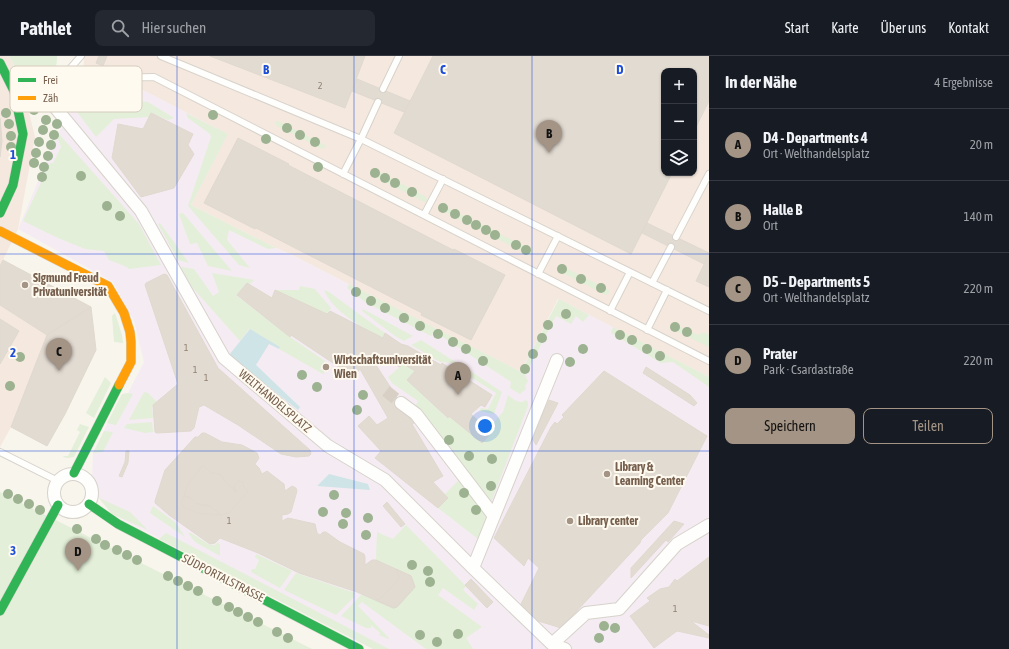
<!DOCTYPE html>
<html lang="de">
<head>
<meta charset="utf-8">
<style>
  :root { --surface:#171b24; --page:#242831; --text:#f1f3f6; --muted:#9ea1a6; --line:#363941; --accent:#a49485 }
  body { margin:0; font-family:"Asap Condensed",sans-serif; background:var(--page); color:var(--text) }
  .controls { position:absolute; right:12px; top:12px; display:grid; overflow:hidden; border-radius:8px; box-shadow:0 1px 3px #0004 }
  .controls button { width:36px; height:36px; display:grid; place-items:center; padding:0; border:0; border-bottom:1px solid var(--line); background:var(--surface); color:var(--text); font:20px sans-serif }
  .you { position:absolute; left:485px; top:370px; width:14px; height:14px; margin:-10px; border:3px solid #fff; border-radius:50%; background:#1a73e8; box-shadow:0 0 0 6px #1a73e833 }
  .badge { display:grid; place-items:center; width:26px; height:26px; border-radius:50%; background:var(--accent); color:#111; font-size:13px; font-weight:700 }
  .pin { position:absolute; translate:-50% -33px; filter:drop-shadow(0 1px 2px #0008) }
  .pin::after { content:''; position:absolute; top:21px; width:14px; height:12px; background:inherit; clip-path:polygon(0 0,100% 0,50% 100%) }
  .list { margin:0; padding:0; list-style:none }
  h2 { display:flex; justify-content:space-between; align-items:center; height:52px; margin:0; padding:0 16px; font-size:17px }
  h2 small { font-size:13px; font-weight:400; color:var(--muted) }
  .list li { display:grid; grid-template-columns:26px 1fr auto; gap:12px; align-items:center; box-sizing:border-box; height:72px; padding:0 16px; border-top:1px solid var(--line) }
  .list b { display:block; font-size:15px; white-space:nowrap }
  .list p { margin:0; font-size:13px; white-space:nowrap; color:var(--muted) }
  .list em { font-size:13px; font-style:normal; color:var(--muted) }
  .actions { display:flex; gap:8px; padding:12px 16px }
  .actions a { flex:1; padding:9px 0; border:1px solid var(--accent); border-radius:8px; text-align:center; font-size:14px; color:var(--accent) }
  .actions .main { background:var(--accent); color:#111 }
  .icon { flex:none; width:22px; height:22px; fill:none; stroke:currentColor; stroke-width:2; stroke-linecap:round; stroke-linejoin:round }
  .map { position:relative; flex:none; width:709px; height:593px; overflow:hidden }
  header { display:flex; align-items:center; gap:24px; box-sizing:border-box; height:56px; padding:0 20px; background:var(--surface); border-bottom:1px solid var(--line) }
  header strong { font-size:19px }
  nav { display:flex; gap:22px; margin-inline-start:auto; font-size:14px }
  .search { width:280px; height:36px; background:var(--page); display:flex; align-items:center; gap:10px; box-sizing:border-box; padding:0 14px; border-radius:8px; color:var(--muted); font-size:15px }
  main { display:flex }
  aside { flex:1; background:var(--surface) }
  .map>svg:first-child { display:block }
</style>
</head>
<body>
<header>
<strong>Pathlet</strong>
<div class="search"><svg class="icon" aria-label="search" viewBox="0 0 24 24"><circle cx="10" cy="10" r="6"/><path d="M15 15l6 6"/></svg>Hier suchen</div>
<nav><a>Start</a><a>Karte</a><a>Über uns</a><a>Kontakt</a></nav>
</header>
<main>
<div class="map">
<svg width="709" height="593" viewBox="0 0 709 593">
  <rect width="100%" height="100%" fill="#f8f5ed"/>
  <path fill="#f5e8de" fill-rule="evenodd" d="M0 0H9L21 24 35 81 18 173 0 210Z
    M84 0H709V321L558 243 521 316 290 198 276 192 191 149 227 78 139 32 83 33ZM664 15H694V117H664Z
    M0 249 47 279 11 371 0 391Z"/>
  <path fill="#f5ecf3" d="M139 32 228 78 191 149 276 192 290 198 520 316 559 243 709 321V593H373L112 458 99 442 96 436 92 423 93 397 122 338 128 337 144 306 134 265 113 226 18 173 57 80 82 33Z"/>
  <path fill="#e3efd8" d="M9 0H57C57 4 57 9 55 13 52 20 30 23 22 25Z
    M90 40 148 46 174 62 168 64 151 57 149 61 114 63 96 81 74 52 86 42Z
    M186 57 228 78 191 149 276 192 268 193 229 174 227 184 250 212 239 209 188 150 211 81 210 78 188 62Z
    M276 65H278L325 89 326 91 322 93 277 70 275 67Z
    M60 79 139 168 161 209 129 213 127 211 109 204 104 195 85 193 58 182 23 165 50 107H53L61 91 57 80Z
    M373 114H376L426 141 427 143 426 146H424L372 119V116Z
    M440 149H442L532 194 533 196 529 199 439 153V151Z
    M183 157 232 215 208 210 197 187 190 188 179 158Z
    M160 167 189 207 178 204 158 168Z
    M560 210H562L609 234 610 236 606 239 559 215 558 212Z
    M181 211 194 213 213 240 219 236 212 217 254 224 250 228 246 227 237 240 290 281 325 305 320 313 325 316 323 318 279 293 280 291 249 273 240 285 191 230Z
    M349 228 521 316 559 243 589 259 583 266 576 260 571 268 556 260 525 319 528 325 525 330 526 333 520 338 510 332 511 326 435 276 431 280 365 246 347 232Z
    M300 230 315 233 331 252 327 258 275 234H299Z
    M324 234 329 236 385 277 383 282C362 271 333 256 324 234Z
    M363 253 413 280 404 285 395 280 362 255Z
    M115 257 122 279 123 287 114 286 112 260Z
    M672 268H675L698 279 704 276 709 279V291L672 273 671 270Z
    M613 271 709 321V331L673 306 661 307 611 277Z
    M421 284 457 307 440 306 411 289Z
    M402 307 415 315 407 324 447 362 449 360 482 387 491 377 488 373 503 356 508 339C513 343 520 349 526 344L528 346V350L490 449 415 351 418 345 392 327 388 321 400 311Z
    M453 310H463L502 336 494 358 479 355 481 352 488 353 496 337Z
    M105 321 111 327 94 362 86 357Z
    M144 336 148 337 157 346 152 351 153 362 129 364Z
    M128 337 133 338 116 369 107 367 122 338Z
    M152 366 153 376 145 377 124 372 127 368Z
    M80 368 89 371 74 401 68 402 63 401 64 400H68L80 376 77 374Z
    M104 375 113 376 103 396 93 397Z
    M461 422 488 457 478 483 438 452 447 443 444 439Z
    M0 436 312 593H0Z
    M99 442 130 456 148 474 112 458Z
    M153 450 176 467 185 481 150 457Z
    M406 469 466 530 463 534 478 548 474 554 443 532 438 539 482 571 466 582 473 593H426L362 546 358 550 389 582 388 583 379 579 380 577 371 569V572H366L341 560 362 538 394 552 397 551 415 531 411 520 376 504 377 476 393 483Z
    M166 477 389 593H373L159 483Z
    M188 477H191L210 489H215L218 486 220 489V500L195 486Z
    M256 498 292 515 280 532 251 516 252 513H255L259 504 255 501Z
    M296 517 355 537 353 542 336 559 284 534Z"/>
  <path fill="#cfe4e7" d="M250 273 280 291 279 293 269 288 256 309 300 351 298 354 229 299Z
    M329 418 368 428 370 434 317 430Z"/>
  <path fill="#e2dbd2" stroke="#e0d9cf" d="M99 0H107L103 10 96 7Z
    M210 0H365L345 52Z
    M433 0H709V45L694 75V15H664V117H672L631 198 394 77Z
    M357 23 410 45 404 56 352 35Z
    M151 57 193 78 188 89 194 98 174 132 141 141 112 102 118 68 143 73Z
    M0 62 2 85 0 101Z
    M238 82 289 108 288 109 453 194 454 193 505 219 471 284 421 259 422 257 256 172 255 173 204 147Z
    M647 167 709 197 704 208 642 177Z
    M709 198V231L696 225Z
    M3 204 91 251 47 279 0 249V210Z
    M164 218 167 219 218 312 310 394 311 398 309 400 296 401 281 398 238 369 204 349 199 351 194 372 191 375 157 377 155 376 153 349 178 328 145 229 146 227Z
    M247 227 272 242 275 234 327 258 330 255 383 282 385 277 401 288 408 290 441 309 442 307 492 339 485 351 481 349 471 358 491 377 482 387 449 360 448 362 407 324 415 315 402 307 400 311 374 298 370 300 414 367 412 368 443 420 433 426 431 424 448 442 438 452 375 402 381 395 358 370 369 360 377 369 388 362 360 313 354 321 291 279 290 281 237 239Z
    M91 251 96 294 65 358 47 390 11 371 47 279Z
    M0 263 19 275 0 308Z
    M646 311 690 339 697 347 694 350 643 317Z
    M604 315 707 380 668 457 641 484 640 487 561 572 516 558 539 512 528 502 524 510 494 482 551 371 555 366 557 368 564 361 562 359Z
    M549 344 558 347 536 389 532 382Z
    M202 377H205L222 386 242 389 257 397 259 402 255 408 259 412 262 418 267 415 284 428 285 435 292 430 296 432 297 435 291 456 288 458 282 459V465L288 462 315 468 317 477 320 479 323 476H326L340 486 364 498 365 501V509L372 504H376L411 520 415 531 397 551 393 552 357 536 299 517 258 497 220 482 215 487 210 488 169 459 155 447V445L165 414 195 381H198Z
    M126 395H129L128 407 122 421 119 420 125 406Z
    M203 409 211 417 220 418 228 429 233 432 235 436H236L234 429 238 425 243 426 244 431 248 435 229 457 221 459 210 450 197 448 191 442 184 440 188 428Z
    M184 440 191 442 197 448 210 450 221 459 201 458 183 451 181 447Z
    M387 446 405 468 401 471 383 450Z
    M674 465 684 468 668 486 666 484 631 522V512Z
    M709 501V570L691 565 709 579V582L677 575 654 592 630 560 650 545 647 542 660 533 669 531 675 523 677 525Z
    M396 513 411 520 415 531 397 551 394 552 376 544 380 543 398 524 399 521Z
    M471 523 493 546 487 552 465 529Z"/>
  <g fill="none" stroke-linecap="round" stroke-linejoin="round">
    <path stroke="#d8d0c5" stroke-width="12" stroke-dasharray="12 6" stroke-linecap="butt" d="M386 335 401 347"/>
    <g stroke="#d7d2cb" stroke-width="8">
      <path id="lane" d="M161 0 361 83 709 255
        M61 23 154 21 709 305
        M383 33 399 0
        M16 35 61 23 81 0
        M343 118 361 83 378 46
        M424 159 443 123
        M676 181 709 118
        M538 218 558 180
        M652 227 671 191
        M610 255 630 216
        M647 274 667 234
        M0 396 58 425"/>
    </g>
    <g stroke="#d7d2cb" stroke-width="14">
      <path id="street" d="M54 50 141 155 224 302 328 390 385 424 473 512 552 588 565 593
        M401 347 416 358 494 460
        M54 437a19 19 0 1 1 38 0a19 19 0 1 1-38 0Z
        M473 512 557 304
        M552 588 586 557 619 553 677 488 709 469"/>
    </g>
    <g stroke="#d7d2cb" stroke-width="10">
      <path id="fast" d="M0 7 14 35 23 78 13 129 0 157
        M74 417 119 329
        M89 448 118 468 359 593
        M0 555 58 449"/>
    </g>
    <g stroke="#d7d2cb" stroke-width="10">
      <path id="slow" d="M0 175 108 230 124 257 130 276 131 286V306L119 329"/>
    </g>
    <use href="#lane" stroke="#fefefc" stroke-width="6"/>
    <use href="#street" stroke="#fefefc" stroke-width="12"/>
    <use href="#fast" stroke="#30b455" stroke-width="9"/>
    <use href="#slow" stroke="#ff9f0a" stroke-width="9"/>
  </g>
  <g fill="#9cb291">
    <circle cx="34" cy="54" r="5"/>
    <circle cx="6" cy="57" r="5"/>
    <circle cx="213" cy="59" r="5"/>
    <circle cx="46" cy="64" r="5"/>
    <circle cx="9" cy="68" r="5"/>
    <circle cx="57" cy="68" r="5"/>
    <circle cx="287" cy="72" r="5"/>
    <circle cx="43" cy="74" r="5"/>
    <circle cx="54" cy="79" r="5"/>
    <circle cx="300" cy="79" r="5"/>
    <circle cx="11" cy="80" r="5"/>
    <circle cx="266" cy="83" r="5"/>
    <circle cx="39" cy="86" r="5"/>
    <circle cx="315" cy="86" r="5"/>
    <circle cx="51" cy="89" r="5"/>
    <circle cx="11" cy="91" r="5"/>
    <circle cx="36" cy="97" r="5"/>
    <circle cx="48" cy="100" r="5"/>
    <circle cx="34" cy="107" r="5"/>
    <circle cx="44" cy="111" r="5"/>
    <circle cx="318" cy="111" r="5"/>
    <circle cx="375" cy="117" r="5"/>
    <circle cx="81" cy="120" r="5"/>
    <circle cx="42" cy="121" r="5"/>
    <circle cx="385" cy="122" r="5"/>
    <circle cx="395" cy="127" r="5"/>
    <circle cx="412" cy="136" r="5"/>
    <circle cx="107" cy="150" r="5"/>
    <circle cx="443" cy="152" r="5"/>
    <circle cx="455" cy="158" r="5"/>
    <circle cx="120" cy="160" r="5"/>
    <circle cx="467" cy="164" r="5"/>
    <circle cx="476" cy="169" r="5"/>
    <circle cx="486" cy="174" r="5"/>
    <circle cx="495" cy="179" r="5"/>
    <circle cx="516" cy="189" r="5"/>
    <circle cx="526" cy="194" r="5"/>
    <circle cx="562" cy="213" r="5"/>
    <circle cx="581" cy="223" r="5"/>
    <circle cx="601" cy="232" r="5"/>
    <circle cx="356" cy="236" r="5"/>
    <circle cx="371" cy="245" r="5"/>
    <circle cx="385" cy="252" r="5"/>
    <circle cx="566" cy="258" r="5"/>
    <circle cx="404" cy="262" r="5"/>
    <circle cx="548" cy="269" r="5"/>
    <circle cx="420" cy="270" r="5"/>
    <circle cx="675" cy="271" r="5"/>
    <circle cx="687" cy="276" r="5"/>
    <circle cx="438" cy="278" r="5"/>
    <circle cx="620" cy="279" r="5"/>
    <circle cx="542" cy="282" r="5"/>
    <circle cx="632" cy="284" r="5"/>
    <circle cx="453" cy="286" r="5"/>
    <circle cx="466" cy="293" r="5"/>
    <circle cx="583" cy="293" r="5"/>
    <circle cx="647" cy="293" r="5"/>
    <circle cx="533" cy="298" r="5"/>
    <circle cx="660" cy="300" r="5"/>
    <circle cx="20" cy="301" r="5"/>
    <circle cx="483" cy="305" r="5"/>
    <circle cx="570" cy="306" r="5"/>
    <circle cx="525" cy="313" r="5"/>
    <circle cx="302" cy="319" r="5"/>
    <circle cx="10" cy="330" r="5"/>
    <circle cx="317" cy="331" r="5"/>
    <circle cx="363" cy="339" r="5"/>
    <circle cx="357" cy="354" r="5"/>
    <circle cx="449" cy="384" r="5"/>
    <circle cx="469" cy="400" r="5"/>
    <circle cx="492" cy="403" r="5"/>
    <circle cx="491" cy="430" r="5"/>
    <circle cx="464" cy="437" r="5"/>
    <circle cx="8" cy="438" r="5"/>
    <circle cx="334" cy="439" r="5"/>
    <circle cx="18" cy="443" r="5"/>
    <circle cx="29" cy="448" r="5"/>
    <circle cx="40" cy="454" r="5"/>
    <circle cx="476" cy="454" r="5"/>
    <circle cx="323" cy="456" r="5"/>
    <circle cx="346" cy="457" r="5"/>
    <circle cx="368" cy="462" r="5"/>
    <circle cx="343" cy="468" r="5"/>
    <circle cx="77" cy="473" r="5"/>
    <circle cx="366" cy="479" r="5"/>
    <circle cx="96" cy="483" r="5"/>
    <circle cx="105" cy="489" r="5"/>
    <circle cx="117" cy="494" r="5"/>
    <circle cx="127" cy="499" r="5"/>
    <circle cx="137" cy="504" r="5"/>
    <circle cx="412" cy="509" r="5"/>
    <circle cx="428" cy="515" r="5"/>
    <circle cx="168" cy="520" r="5"/>
    <circle cx="178" cy="525" r="5"/>
    <circle cx="430" cy="526" r="5"/>
    <circle cx="188" cy="530" r="5"/>
    <circle cx="198" cy="535" r="5"/>
    <circle cx="217" cy="545" r="5"/>
    <circle cx="229" cy="551" r="5"/>
    <circle cx="238" cy="556" r="5"/>
    <circle cx="248" cy="561" r="5"/>
    <circle cx="258" cy="566" r="5"/>
    <circle cx="604" cy="570" r="5"/>
    <circle cx="615" cy="572" r="5"/>
    <circle cx="277" cy="576" r="5"/>
    <circle cx="458" cy="578" r="5"/>
    <circle cx="420" cy="579" r="5"/>
    <circle cx="288" cy="582" r="5"/>
    <circle cx="599" cy="582" r="5"/>
    <circle cx="437" cy="586" r="5"/>
  </g>
  <path fill="none" stroke="#1d4ed8" stroke-width="1" stroke-opacity="0.55" d="M177 0V593M354 0V593M532 0V593M0 198H709M0 395H709"/>
  <g fill="#a49485" stroke="#fefaef" stroke-width="1.5">
    <circle cx="25" cy="229" r="4"/>
    <circle cx="326" cy="311" r="4"/>
    <circle cx="607" cy="418" r="4"/>
    <circle cx="570" cy="465" r="4"/>
  </g>
  <g text-anchor="middle" stroke-width="4" stroke-linejoin="round" paint-order="stroke">
    <g font-size="10" fill="#938171">
      <text x="320" y="33">2</text>
      <text x="186" y="295">1</text>
      <text x="195" y="317">1</text>
      <text x="206" y="325">1</text>
      <text x="229" y="468">1</text>
      <text x="675" y="556">1</text>
    </g>
    <g font-size="12" font-weight="bold" fill="#765f4d" stroke="#fefaef" text-anchor="start">
      <text x="33" y="226">Sigmund Freud<tspan x="33" dy="14">Privatuniversität</tspan></text>
      <text x="334" y="308">Wirtschaftsuniversität<tspan x="334" dy="14">Wien</tspan></text>
      <text x="615" y="415">Library &amp;<tspan x="615" dy="14">Learning Center</tspan></text>
      <text x="578" y="469">Library center</text>
    </g>
    <g font-size="12" fill="#765f4d" stroke="#fefaef">
      <text transform="translate(275 345) rotate(40)" y="4">WELTHANDELSPLATZ</text>
      <text transform="translate(223 522) rotate(27)" y="4">SÜDPORTALSTRASSE</text>
    </g>
  </g>
  <rect x="10" y="10" width="132" height="46" rx="6" fill="#fefaef" stroke="#d5ccbe" stroke-width="1"/>
  <rect x="18" y="22" width="18" height="4" fill="#30b455"/>
  <rect x="18" y="40" width="18" height="4" fill="#ff9f0a"/>
  <g font-size="11" fill="#765f4d">
    <text x="43" y="28">Frei</text>
    <text x="43" y="46">Zäh</text>
  </g>
  <g font-size="13" text-anchor="middle" font-weight="bold" fill="#1d4ed8" stroke="#fefaef" stroke-width="4" stroke-linejoin="round" paint-order="stroke">
    <text x="266" y="18">B</text>
    <text x="443" y="18">C</text>
    <text x="620" y="18">D</text>
    <text x="13" y="103">1</text>
    <text x="13" y="301">2</text>
    <text x="13" y="499">3</text>
  </g>
</svg>
<div class="controls">
<button>+</button>
<button>−</button>
<button><svg class="icon" aria-label="layers" viewBox="0 0 24 24"><path d="M12 4l9 5-9 5-9-5zM3 14l9 5 9-5"/></svg></button>
</div>
<div class="you"></div>
<div class="pin badge" style="left:458px;top:339px">A</div>
<div class="pin badge" style="left:549px;top:97px">B</div>
<div class="pin badge" style="left:59px;top:315px">C</div>
<div class="pin badge" style="left:78px;top:515px">D</div>
</div>
<aside>
<h2>In der Nähe<small>4 Ergebnisse</small></h2>
<ul class="list">
<li><span class="badge">A</span><div><b>D4 - Departments 4</b><p>Ort · Welthandelsplatz</p></div><em>20 m</em></li>
<li><span class="badge">B</span><div><b>Halle B</b><p>Ort</p></div><em>140 m</em></li>
<li><span class="badge">C</span><div><b>D5 – Departments 5</b><p>Ort · Welthandelsplatz</p></div><em>220 m</em></li>
<li><span class="badge">D</span><div><b>Prater</b><p>Park · Csardastraße</p></div><em>220 m</em></li>
</ul>
<div class="actions"><a class="main">Speichern</a><a>Teilen</a></div>
</aside>
</main>
</body>
</html>
